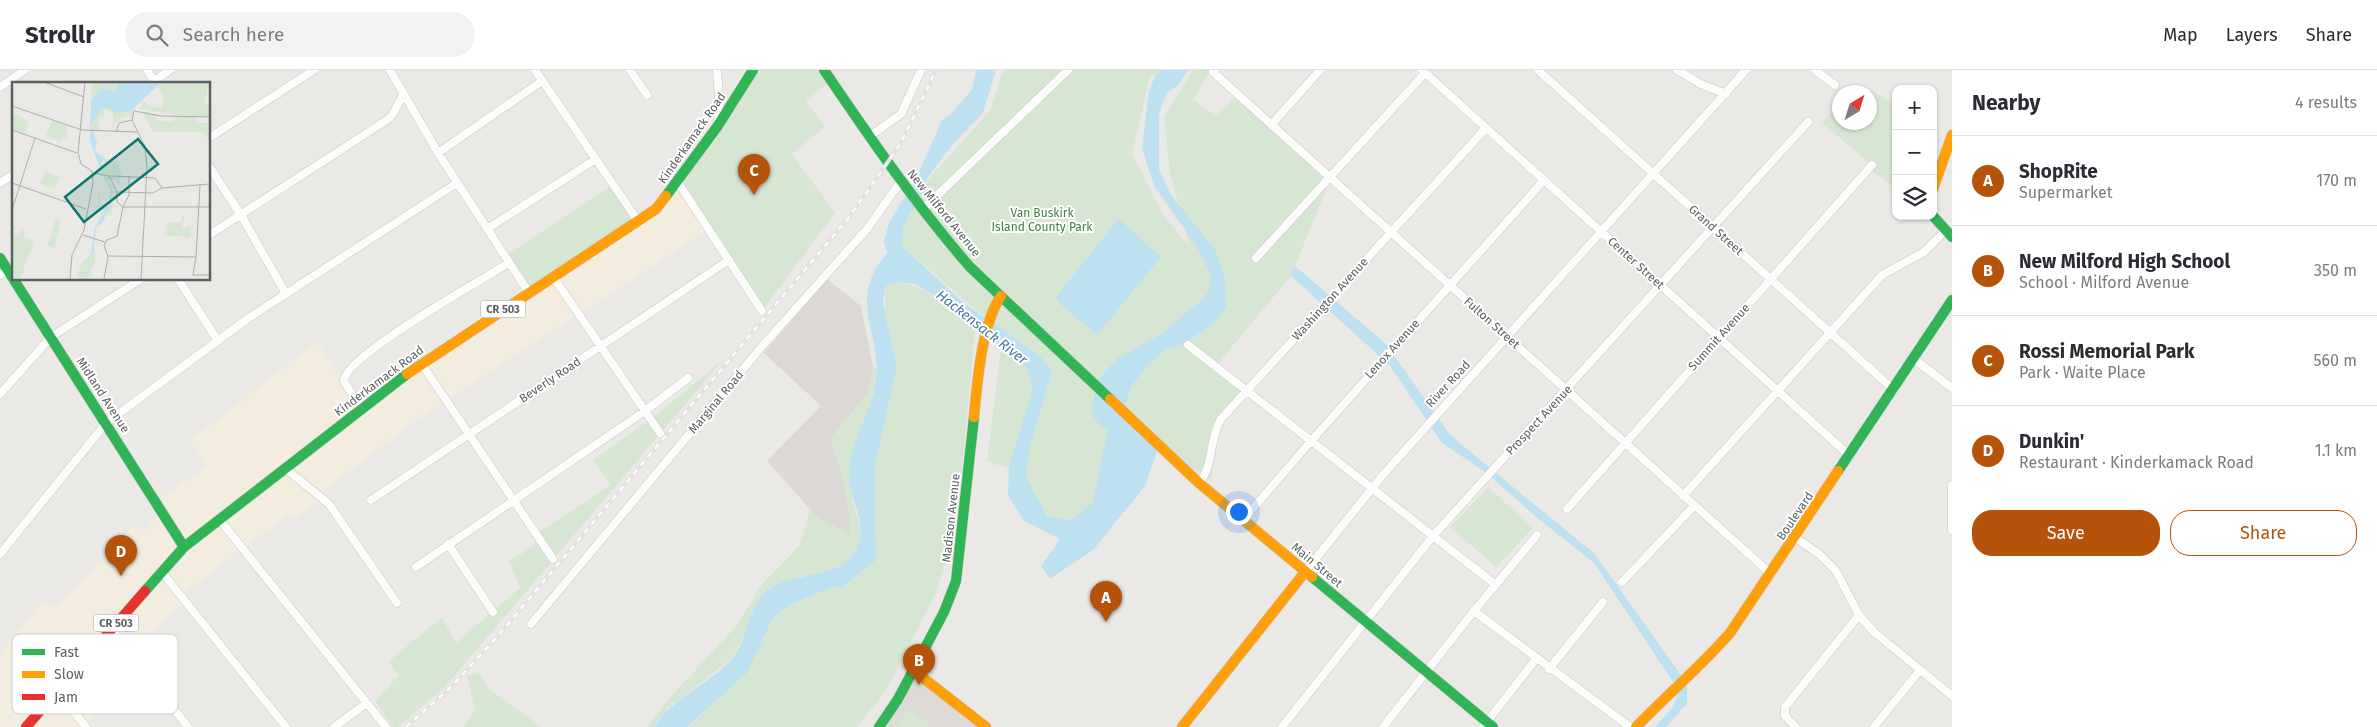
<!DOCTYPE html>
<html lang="en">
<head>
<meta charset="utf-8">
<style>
  :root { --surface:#fff; --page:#f2f2f3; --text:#2b2b33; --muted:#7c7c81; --line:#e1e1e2; --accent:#b45309 }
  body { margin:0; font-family:"Fira Sans",sans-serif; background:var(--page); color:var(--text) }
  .controls { position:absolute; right:15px; top:15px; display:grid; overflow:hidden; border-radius:10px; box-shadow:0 1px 4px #0004 }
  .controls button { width:45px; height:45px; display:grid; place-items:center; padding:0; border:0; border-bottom:1px solid var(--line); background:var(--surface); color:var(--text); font:25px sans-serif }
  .compass { position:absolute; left:1832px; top:15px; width:45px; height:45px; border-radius:50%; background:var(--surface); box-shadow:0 1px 4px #0004; rotate:38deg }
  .you { position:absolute; left:1238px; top:441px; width:18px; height:18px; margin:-12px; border:4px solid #fff; border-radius:50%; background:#1a73e8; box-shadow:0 0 0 8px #1a73e833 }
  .badge { display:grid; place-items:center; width:32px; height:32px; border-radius:50%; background:var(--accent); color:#fff; font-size:16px; font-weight:700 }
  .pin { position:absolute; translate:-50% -41px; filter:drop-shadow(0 1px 2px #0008) }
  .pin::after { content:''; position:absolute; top:26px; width:18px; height:15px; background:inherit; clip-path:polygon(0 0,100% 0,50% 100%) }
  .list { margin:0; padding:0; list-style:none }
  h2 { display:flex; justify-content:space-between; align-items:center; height:65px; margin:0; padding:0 20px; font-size:21px }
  h2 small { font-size:16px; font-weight:400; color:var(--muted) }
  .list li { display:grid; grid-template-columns:32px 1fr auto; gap:15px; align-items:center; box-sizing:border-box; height:90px; padding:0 20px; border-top:1px solid var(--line) }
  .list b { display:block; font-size:19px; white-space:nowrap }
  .list p { margin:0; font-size:16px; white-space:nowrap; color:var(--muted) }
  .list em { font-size:16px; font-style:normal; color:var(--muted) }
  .actions { display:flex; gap:10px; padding:15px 20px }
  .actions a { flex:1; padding:11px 0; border:1px solid var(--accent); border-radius:20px; text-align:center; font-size:18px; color:var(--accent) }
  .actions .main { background:var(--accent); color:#fff }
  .icon { flex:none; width:28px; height:28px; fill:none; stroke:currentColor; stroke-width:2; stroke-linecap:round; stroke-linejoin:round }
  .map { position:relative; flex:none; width:1952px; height:657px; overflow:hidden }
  header { display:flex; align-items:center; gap:30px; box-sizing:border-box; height:70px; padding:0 25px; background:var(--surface); border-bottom:1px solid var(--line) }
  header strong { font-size:24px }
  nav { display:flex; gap:28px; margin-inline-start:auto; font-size:18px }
  .search { width:350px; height:45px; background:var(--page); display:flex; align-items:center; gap:12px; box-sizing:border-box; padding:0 18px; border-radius:28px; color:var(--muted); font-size:19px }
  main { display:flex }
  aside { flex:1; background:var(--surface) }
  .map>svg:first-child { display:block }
</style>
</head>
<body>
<header>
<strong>Strollr</strong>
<div class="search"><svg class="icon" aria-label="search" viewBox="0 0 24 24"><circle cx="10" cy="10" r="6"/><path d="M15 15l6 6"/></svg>Search here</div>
<nav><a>Map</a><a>Layers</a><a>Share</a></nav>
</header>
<main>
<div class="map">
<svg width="1952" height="657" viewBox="0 0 1952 657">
  <rect width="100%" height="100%" fill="#ebe9e6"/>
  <path fill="#f3ede0" d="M677 111 709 159 419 348 316 426 318 432 293 449 290 444 242 478 181 526 185 532 128 582 144 601 80 657H0V584L44 530 57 538 135 454 143 462 162 442 155 431 207 396 190 371 317 272 361 339 626 161Z"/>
  <path fill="#dbd8d6" d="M827 209 861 236 873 297 868 323 830 369 845 410 850 436V463L820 450 767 391 821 336 764 283Z"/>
  <path fill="#dedbd6" d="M913 600 986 657H879Z"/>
  <path fill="#d7e5d3" d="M753 0H824L831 11 806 31 825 57 792 84 835 143 762 241 677 111Z
    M1003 0H1170L1165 4 1150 6 1132 84 1163 145 1190 177 1170 103 1164 47 1193 0H1211L1193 29 1215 46 1239 23 1332 105 1291 206 1215 297 1244 321 1214 360 1212 411 1159 376 1109 358 1093 432 1071 450 1047 446C1027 411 1029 402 987 392L1003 263 902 176 900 156 924 114 990 41Z
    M1859 19 1865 22 1873 21 1896 37V119L1869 98 1872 95 1822 53 1839 34 1840 52H1870V22H1854Z
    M613 114 638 151 529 223 505 186Z
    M898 212C933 217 948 241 975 260L954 487 944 496 936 523 885 622 857 657H688L747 603 773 548 791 534 834 517 845 516 875 490 874 400 897 297 885 242 886 216Z
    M723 290 445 617 398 657H393L375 631 399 605 388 592 442 547 456 573 520 518 509 491 534 476 536 464 611 415 593 390 657 344Z
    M873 297 878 299 870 337 864 354 852 430 861 459 860 471 853 487 840 498 827 502 797 507 768 520 752 546 747 562 731 589 668 638 655 657H648L666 632 736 556 763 513 800 475 810 439 820 450 850 463C849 429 841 401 830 369L868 323Z
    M1488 417 1533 458 1496 497 1450 457Z
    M478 603 488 618 541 657H464L475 640 467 606Z
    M910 639 931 657H895Z"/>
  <path fill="#bee1f2" d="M976 0H996L983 43 952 75 928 107 919 129 907 149 903 158 902 176 964 233 1040 286 1052 301 1029 379 1026 407 1047 446 1071 450 1093 432 1108 358 1101 357 1093 346 1092 336 1099 308 1118 288 1161 264 1204 228 1209 220 1211 205 1196 175 1154 116 1142 78 1149 21 1154 8 1162 0H1189L1176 17 1168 22 1162 33 1159 46V99L1172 126 1215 180 1224 205 1226 236 1218 248 1205 260 1182 274 1163 281 1145 298 1130 318 1123 346 1159 376 1145 416 1094 479 1050 509 1041 496 1060 469 1023 450 1008 425 1009 397 1031 325 1032 312 1027 298 1012 284 958 248 937 227 915 214 898 212 886 216 883 232 885 242 897 297 874 400 876 490 844 516 834 517 791 534 773 548 747 603 687 657H655C672 627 708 615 731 590 749 570 747 538 767 521 797 497 845 514 859 472 866 451 849 428 849 406 849 374 869 347 875 316 885 265 844 233 887 183L884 171 889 153 918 104 942 50 954 41 972 19Z
    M1117 150 1121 151 1161 187 1097 265 1058 232 1056 227Z
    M1295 196 1386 274 1451 366 1595 484 1681 605 1687 618V634L1666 657H1655L1673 637 1679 621 1594 493 1537 448 1488 404 1442 373 1390 296 1291 206Z"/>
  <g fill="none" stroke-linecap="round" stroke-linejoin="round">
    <g stroke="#c7c7c6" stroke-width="9">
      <path id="street" d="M147 0 156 14
        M390 0 438 83 529 223
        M535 0 638 151
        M630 0 647 25
        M717 0 719 26 718 52
        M1215 0 1213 2 1771 504
        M1422 0 1850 386
        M1538 0 1894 320
        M1677 0 1701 14 1726 24
        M1815 0 1835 15
        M154 11 170 0
        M0 17 25 0
        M1271 55 1320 0
        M870 66 901 44 921 0
        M209 68 314 0
        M438 83 542 11
        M209 96 241 145 286 224
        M677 111 762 241
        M0 113 14 104
        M923 139 1068 0
        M487 159 596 89
        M209 165 387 50 393 44 403 25
        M1256 188 1425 3
        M0 205 14 197
        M554 208 660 363
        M178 209 218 271
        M1188 275 1496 515
        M1914 289 1952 318
        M421 293 553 489
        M0 324 51 267 141 209
        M361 339 344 311C343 287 483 209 509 193
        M286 399 329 434 397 533
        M1199 413C1214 395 1209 369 1221 349L1486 58
        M1952 415V460
        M1683 426 1882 205 1924 182 1945 161
        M371 430 729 190
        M1567 439 1872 95
        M219 449 386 657
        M1243 450 1311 371 1544 110
        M1796 468 1819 484 1836 501 1859 545 1874 562 1952 626
        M448 474 493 542
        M0 484 106 353 250 247 457 113
        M416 497 645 341 688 308
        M161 501 286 657
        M1305 502 1382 406 1746 0
        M1622 512 1694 436
        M1474 541 1630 657
        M531 554 764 274 867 159 901 111
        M111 559 188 657
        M1549 599 1603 532
        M57 621 86 657
        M334 657 367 633
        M1282 657 1433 466 1808 52
        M1383 657 1474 541 1537 465
        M1483 657 1536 589
        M1796 657 1785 646V637L1859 545
        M1874 657 1920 600"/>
    </g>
    <g stroke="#c5c6c6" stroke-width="11">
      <path id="fast" d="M824 0C870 68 916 135 970 197L1110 329
        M666 126 717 57 753 0
        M1933 146 1952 167
        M0 188 184 477
        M1838 401 1952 230
        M1312 507 1493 657
        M145 521 184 477 407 304
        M879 657 898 629 944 542 956 511 974 347"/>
    </g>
    <g stroke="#c5c6c6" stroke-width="11">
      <path id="slow" d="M1933 119 1952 65
        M407 304 656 139 666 126
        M1110 329 1199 413 1312 507
        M974 347C977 313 982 253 1001 226
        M913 600 986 657
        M1182 657 1305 502
        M1636 657C1667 625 1701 596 1730 563L1838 401"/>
    </g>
    <g stroke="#c5c6c6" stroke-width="11">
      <path id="jam" d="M26 657 145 521"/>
    </g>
    <use href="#street" stroke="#fcfcfb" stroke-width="8"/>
    <use href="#fast" stroke="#30b455" stroke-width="10"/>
    <use href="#slow" stroke="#ff9f0a" stroke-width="10"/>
    <use href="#jam" stroke="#e5322d" stroke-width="10"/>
    <g stroke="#e2e2e2" stroke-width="4">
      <path id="rail" d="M406 657 449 619 497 567 850 146 901 73 936 0"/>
    </g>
    <use href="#rail" stroke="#fff" stroke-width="2" stroke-dasharray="5.5" stroke-linecap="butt"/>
  </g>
  <g text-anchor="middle" stroke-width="4" stroke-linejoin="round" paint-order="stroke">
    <g fill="#fff" stroke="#8d9092" stroke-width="1">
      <rect x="480.5" y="230.5" width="45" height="17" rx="4"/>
      <rect x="93.5" y="544.5" width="45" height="17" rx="4"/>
    </g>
    <g font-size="11" font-weight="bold" fill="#5c6063">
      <text x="503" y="243">CR 503</text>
      <text x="116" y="557">CR 503</text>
    </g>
    <g font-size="12" fill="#5c6063" stroke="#fff">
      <text transform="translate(692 68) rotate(-55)" y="4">Kinderkamack Road</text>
      <text transform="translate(944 143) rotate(51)" y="4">New Milford Avenue</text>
      <text transform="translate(1716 160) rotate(42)" y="4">Grand Street</text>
      <text transform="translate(1636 193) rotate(42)" y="4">Center Street</text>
      <text transform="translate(1330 229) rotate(-48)" y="4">Washington Avenue</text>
      <text transform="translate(1492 253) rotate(42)" y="4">Fulton Street</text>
      <text transform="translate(1719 267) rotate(-48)" y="4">Summit Avenue</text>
      <text transform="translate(1392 279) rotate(-48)" y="4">Lenox Avenue</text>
      <text transform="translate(550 310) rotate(-34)" y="4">Beverly Road</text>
      <text transform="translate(379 311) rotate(-37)" y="4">Kinderkamack Road</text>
      <text transform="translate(1448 314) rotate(-47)" y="4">River Road</text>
      <text transform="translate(103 325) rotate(57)" y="4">Midland Avenue</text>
      <text transform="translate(716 332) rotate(-50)" y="4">Marginal Road</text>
      <text transform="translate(1539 350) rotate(-47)" y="4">Prospect Avenue</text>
      <text transform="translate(1795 446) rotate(-56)" y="4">Boulevard</text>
      <text transform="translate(951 448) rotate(-84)" y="4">Madison Avenue</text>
      <text transform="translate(1317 495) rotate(40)" y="4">Main Street</text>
    </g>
    <g font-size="12" fill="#42813d" stroke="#fff">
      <text x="1042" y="147">Van Buskirk<tspan x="1042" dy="14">Island County Park</tspan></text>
    </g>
    <g font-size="14" font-style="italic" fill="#467b9f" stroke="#fff">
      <text transform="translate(982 257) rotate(38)" y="5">Hackensack River</text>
    </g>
  </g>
  <g transform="translate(12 12)">
    <rect width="198" height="198" fill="#ebe9e6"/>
    <path d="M80 0H108L103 9 82 15H79ZM149 0H197L192 22 197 23V35L184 34 183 41H197V60L192 49 190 61H156H190L191 50H141L130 29 141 32 145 38 161 40 165 33 127 27 132 20 143 26 150 25 152 17 146 3ZM90 25 99 26 101 31 123 26 121 35H112L102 41 101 50V32L92 27V33L87 35V48L82 50 80 45ZM0 31 17 39 13 53 0 48ZM40 38 55 43 54 49 59 51 55 50V56L51 55 50 60 34 55ZM94 77 98 84 101 86 98 79H106L111 95 105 96V101L91 92 89 82ZM33 89 48 95 43 107 28 102ZM97 96 103 105 101 123 108 125H100V134L99 130 94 133 99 123V107L97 124 91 126 93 132 83 148 90 130 88 124 87 128 85 126 88 104V124L97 123 98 107 92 97ZM169 133H173L170 146 186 142 179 144V155L152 154 156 140H169ZM44 137 49 138 42 166 35 164ZM0 143 4 145 2 152 6 154 10 147 13 148 12 156 22 159 8 197H0ZM82 155 83 181 79 188 80 197 77 193 78 188 76 183 73 182 77 186 76 197H67L65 193 70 181 80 173Z" fill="#d7e5d3"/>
    <path d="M108 0H149L119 29 101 31 99 26H90L79 44 85 60 83 69 106 87 108 101 107 103 101 97H92L100 107 99 123 90 141 84 146 81 172 72 180 78 186 76 197 77 186 71 180 79 172 83 145 93 132 91 125 97 124 99 108 92 97 78 59 79 18 91 6 103 9ZM92 78 105 87 106 100 91 91 89 81Z" fill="#bee1f2" fill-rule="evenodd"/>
    <path fill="none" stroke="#aeaeae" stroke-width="1" d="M32 0 72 15M0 24 70 48M0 48 65 71M70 48 125 50M104 50 107 41 120 38M81 91 97 94 104 107 105 120 111 125H198M98 94 143 96 150 106M0 101 74 127M105 110 141 111 150 106 198 102M111 125 117 113V95M0 128 23 56M71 153 93 160M96 174 184 175 181 193H198M184 175 188 103M58 197 60 173 72 148 81 101 80 89 69 82 66 71 73 0M92 197 96 175 92 163 95 158 105 154 111 125M129 197 135 85 133 65 120 38 122 29 149 34 198 35"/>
    <path fill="#0f766e" fill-opacity="0.15" stroke="#0f766e" stroke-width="2.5" d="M126 57 146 82 72 140 53 115Z"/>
    <rect width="198" height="198" fill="none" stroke="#5c6063" stroke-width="2.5"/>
  </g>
  <rect x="12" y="564" width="166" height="80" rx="8" fill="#fff" stroke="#cecfd0" stroke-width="1"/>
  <rect x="22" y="579" width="23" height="6" fill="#30b455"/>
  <rect x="22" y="601" width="23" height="7" fill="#ff9f0a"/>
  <rect x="22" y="624" width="23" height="6" fill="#e5322d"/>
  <g font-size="14" fill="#5c6063">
    <text x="54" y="587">Fast</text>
    <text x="54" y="609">Slow</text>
    <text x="54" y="632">Jam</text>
  </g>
</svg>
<div class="controls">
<button>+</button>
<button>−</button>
<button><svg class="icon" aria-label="layers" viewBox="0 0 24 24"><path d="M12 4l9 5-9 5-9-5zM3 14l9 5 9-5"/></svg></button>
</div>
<svg class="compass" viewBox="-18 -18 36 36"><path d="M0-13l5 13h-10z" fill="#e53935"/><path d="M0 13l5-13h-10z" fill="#7c7c81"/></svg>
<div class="you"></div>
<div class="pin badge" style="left:1106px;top:552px">A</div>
<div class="pin badge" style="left:919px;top:615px">B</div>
<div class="pin badge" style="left:754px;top:125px">C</div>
<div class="pin badge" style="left:121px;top:506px">D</div>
</div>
<aside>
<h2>Nearby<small>4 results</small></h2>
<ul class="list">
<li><span class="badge">A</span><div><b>ShopRite</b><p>Supermarket</p></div><em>170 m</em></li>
<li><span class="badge">B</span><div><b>New Milford High School</b><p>School · Milford Avenue</p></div><em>350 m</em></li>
<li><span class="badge">C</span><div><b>Rossi Memorial Park</b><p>Park · Waite Place</p></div><em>560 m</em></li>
<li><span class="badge">D</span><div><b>Dunkin'</b><p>Restaurant · Kinderkamack Road</p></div><em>1.1 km</em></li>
</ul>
<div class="actions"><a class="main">Save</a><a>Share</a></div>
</aside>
</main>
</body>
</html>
